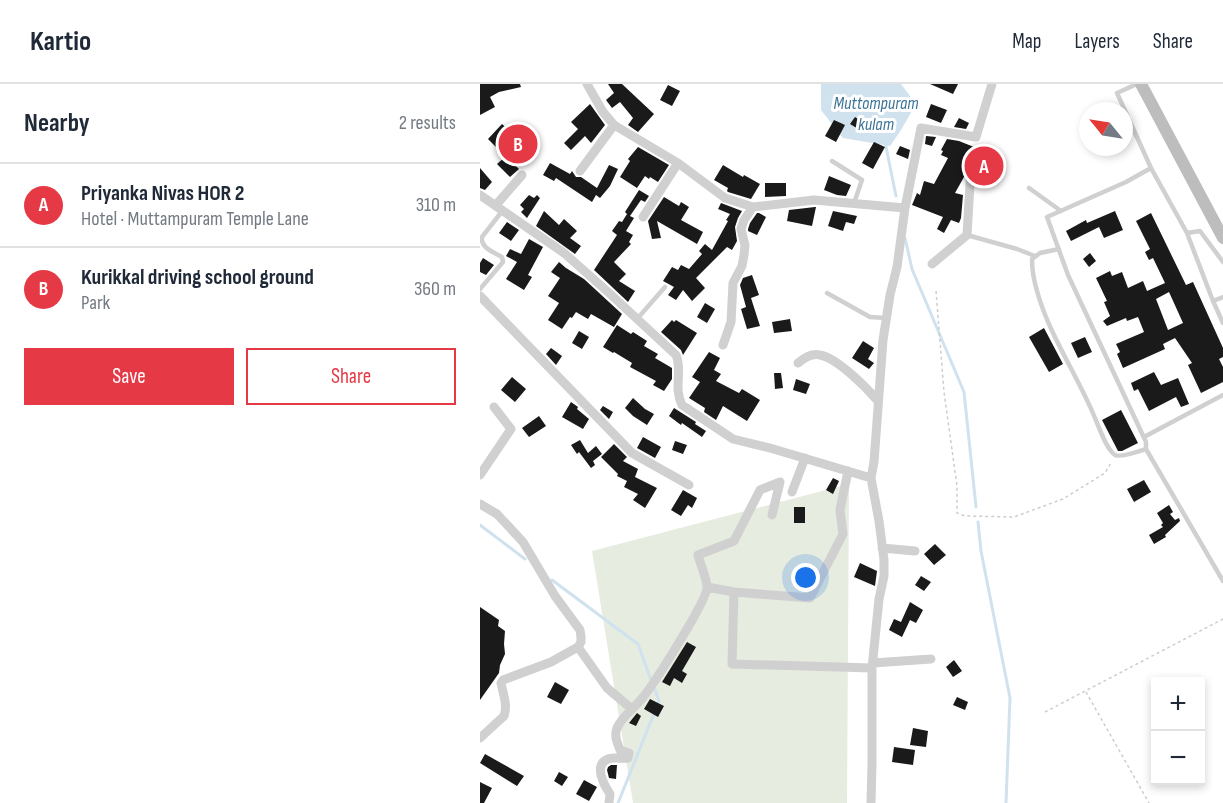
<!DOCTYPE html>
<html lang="en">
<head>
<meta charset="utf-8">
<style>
  :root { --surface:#fff; --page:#f6f6f7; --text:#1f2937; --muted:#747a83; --line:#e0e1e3; --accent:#e63946 }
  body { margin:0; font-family:"Sofia Sans Condensed",sans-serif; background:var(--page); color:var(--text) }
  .controls { position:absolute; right:18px; bottom:18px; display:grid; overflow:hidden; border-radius:0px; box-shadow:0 3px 9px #0003 }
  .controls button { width:54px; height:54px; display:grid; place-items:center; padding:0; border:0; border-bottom:2px solid var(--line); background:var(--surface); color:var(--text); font:30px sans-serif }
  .compass { position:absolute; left:599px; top:18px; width:54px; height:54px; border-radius:50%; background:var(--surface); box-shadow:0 3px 9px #0003; rotate:300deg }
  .you { position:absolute; left:326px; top:494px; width:21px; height:21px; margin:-15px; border:4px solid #fff; border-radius:50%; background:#1a73e8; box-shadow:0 0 0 9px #1a73e833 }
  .badge { display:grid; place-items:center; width:39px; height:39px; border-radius:50%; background:var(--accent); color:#fff; font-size:20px; font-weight:700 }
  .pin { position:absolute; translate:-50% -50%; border:3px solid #fff; box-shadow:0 2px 6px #0006 }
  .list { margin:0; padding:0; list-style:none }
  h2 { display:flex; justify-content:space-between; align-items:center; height:78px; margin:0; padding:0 24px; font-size:26px }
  h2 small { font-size:20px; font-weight:400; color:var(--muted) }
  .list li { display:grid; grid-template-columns:39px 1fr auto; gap:18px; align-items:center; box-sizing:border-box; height:84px; padding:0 24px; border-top:2px solid var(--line) }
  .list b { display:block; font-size:22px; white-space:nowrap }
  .list p { margin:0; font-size:20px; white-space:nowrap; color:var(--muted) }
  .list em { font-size:20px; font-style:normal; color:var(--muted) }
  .actions { display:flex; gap:12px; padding:18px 24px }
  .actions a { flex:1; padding:14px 0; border:2px solid var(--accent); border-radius:0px; text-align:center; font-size:21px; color:var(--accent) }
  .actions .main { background:var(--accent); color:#fff }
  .map { position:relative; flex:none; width:743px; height:719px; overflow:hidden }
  header { display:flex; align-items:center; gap:36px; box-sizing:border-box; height:84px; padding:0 30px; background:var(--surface); border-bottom:2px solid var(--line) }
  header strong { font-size:28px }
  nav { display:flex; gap:33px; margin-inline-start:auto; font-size:21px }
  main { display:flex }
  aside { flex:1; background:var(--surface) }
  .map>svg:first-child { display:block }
</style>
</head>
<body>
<header>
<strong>Kartio</strong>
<nav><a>Map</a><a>Layers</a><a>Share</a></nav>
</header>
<main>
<aside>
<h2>Nearby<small>2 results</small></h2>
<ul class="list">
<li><span class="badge">A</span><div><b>Priyanka Nivas HOR 2</b><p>Hotel · Muttampuram Temple Lane</p></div><em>310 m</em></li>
<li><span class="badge">B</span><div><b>Kurikkal driving school ground</b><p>Park</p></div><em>360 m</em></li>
</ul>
<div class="actions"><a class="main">Save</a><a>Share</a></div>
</aside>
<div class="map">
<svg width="743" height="719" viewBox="0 0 743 719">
  <rect width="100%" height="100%" fill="#fff"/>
  <path fill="#e6ecdf" d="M44 43 54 58 51 66 43 72 37 82 20 63Z
    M369 400 367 719H153L112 467Z"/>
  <path fill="#cfe2ee" d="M341 0H421L436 20 421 46 410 62 363 54 341 26Z"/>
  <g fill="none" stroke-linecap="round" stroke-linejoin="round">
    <path stroke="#cfe2ee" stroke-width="3" d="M405 58 416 112
      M425 154 432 185 484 308 496 423
      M498 438 501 467 530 614 526 719
      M0 441 45 475
      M72 496 158 560 171 596
      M174 602 179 617 177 621
      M138 719 175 627"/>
  </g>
  <path fill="#1a1a1a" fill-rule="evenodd" d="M0 0H40L41 3 19 8 10 13 15 23 0 31Z
    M128 0H142L174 30 158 48 148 41 153 34 140 18 132 24 126 16 134 9Z
    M450 0H478L473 10Z
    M188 1 200 7 192 22 180 16Z
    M110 20 125 41 111 59 105 52 91 66 84 59 98 45 91 38Z
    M451 20 467 26 461 39 446 33Z
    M375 33 384 39 380 46 370 40Z
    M479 34 489 39 486 45 474 43Z
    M354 36 365 41 356 58 345 52Z
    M22 40 33 50 18 65 8 55Z
    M446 52 456 53 452 62 445 60Z
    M467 55 479 57 494 63 488 78 485 81 484 93 475 109 483 111 481 134 479 139 471 136 464 149 457 145 463 133 432 121 437 109 440 111 444 97 454 100 468 74 461 71 463 67 461 66Z
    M394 58 405 63 393 85 382 79Z
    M420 62 430 66 428 75 416 70Z
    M158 63 189 81 178 98 170 93 169 95 165 92 157 104 140 93 150 77 148 75Z
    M26 72 39 85 30 93 17 80Z
    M70 79 90 90 92 87 96 93H101L117 104 129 81 138 85 130 102 120 114 116 111 112 118 76 94 74 97 63 91Z
    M243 81 263 93 264 91 280 100 271 115 248 108 247 107 248 104 234 96Z
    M0 84 12 98 5 106 0 104Z
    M349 92 371 101 366 112 357 111 344 106Z
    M285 99H306V112L285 113Z
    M159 106 169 112 165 118 161 116 150 132 154 134 146 147 153 151 149 158 151 160 134 178 146 190 139 197 155 207 148 218 113 185 114 186 137 151 132 147 139 137 142 138 147 130 145 128Z
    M49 111 54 114 57 111 60 114 47 134 41 128 44 125 40 121Z
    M184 113 199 122 201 118 209 123 201 136 223 148 217 160 177 137 181 154 172 155 168 137Z
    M241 119 262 127 258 134 255 143 257 157 252 166 247 163 216 194 225 204 212 217 203 206 196 216 188 211 194 203 183 197 192 183 198 186 201 181 209 185 222 170 219 167 225 160 232 166 248 137 246 136 250 130 238 125Z
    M335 123H336L332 142 307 137 309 126Z
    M64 127 79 141 84 135 97 147 90 154 101 162 95 170 56 142Z
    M353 127 377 132 374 140 366 138 363 147 348 142Z
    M635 127 643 146 624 154 619 143 591 157 586 147 606 136 607 139Z
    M277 129H279L286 133 277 151 268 147V145L270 139Z
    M671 129 706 201 713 198 743 264V273L739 275 743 283V298L721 309 708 281 712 279 695 254 683 260 685 265 643 284 637 270 640 268 636 260 664 248 658 233 647 237 646 234 627 242 623 237 630 232 624 218 627 217 616 194 630 187 632 192 642 188 648 204 663 197 667 207 685 199 673 174 669 176 665 168 670 165 656 137ZM689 208 703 239 688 246 676 215Z
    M27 138 39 146 31 157 19 149Z
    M49 155 63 163 48 191 52 193 44 206 26 195 37 178 26 172 30 165 41 170Z
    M610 169 616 177 609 183 603 175Z
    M3 174 14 181 6 191 0 188V179Z
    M79 178 86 184 104 195 142 230 134 243 111 230 108 235 96 228 92 234 90 233 82 245 68 236 79 219 68 212 80 194 71 188Z
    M272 191 279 211 271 214 280 242 267 245 261 225 266 223 260 201 263 194Z
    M225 219 235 225 227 239 217 233Z
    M310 235 312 247 294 249 292 238Z
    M192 236 194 238 196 236 217 249 203 271 201 266 181 248Z
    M137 241 151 250 153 248 167 257 164 262 178 270 175 274 192 284V295L184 307 173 301 176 297 150 283 152 279 134 268 133 269 123 263Z
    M564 244 583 280 569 288 549 253Z
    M99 247 109 253 102 265 92 259Z
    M605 253 612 268 598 274 591 259Z
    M383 257 394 264 388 275 394 279 389 285 372 274Z
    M71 264 82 272 76 281 66 270Z
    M229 268 240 274 234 286 241 290 236 297 259 309 262 305 280 316 267 337 243 322 236 336 224 328 225 324 209 314 220 298 212 293Z
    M674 288 681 301 698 294 709 320 701 323 696 313 669 327 658 305 654 307 651 299Z
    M294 289H301L303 304 295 305Z
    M32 293 46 305 35 318 21 306Z
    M316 295 330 300 326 310 313 306Z
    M153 314 165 325 174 330 167 341 153 332 145 324Z
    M91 318 98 323 97 325 109 335 103 345 82 333Z
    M123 322 133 328 129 335 120 326Z
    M194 324 216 338 215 340 226 347 222 353 202 339 201 341 189 332Z
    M641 326 658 359 642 367H638L622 336Z
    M59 332 66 342 49 353 42 344Z
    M163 353 181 363 175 374 157 364Z
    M100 356 108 369 116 362 122 370 113 377 115 381 111 384 99 368 97 370 91 361Z
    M195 357 207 361 203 370 192 366Z
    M134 360 147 373 143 377 158 385 155 393 177 404 165 424 153 416 158 410 144 403 147 397 137 392 138 390 121 373Z
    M353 394 359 397 353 410 346 406Z
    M664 396 671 408 654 418 647 405Z
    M203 406 217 414 212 424 208 421 201 432 191 426Z
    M689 421 693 428 690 430 695 436 699 434 700 437 685 451 686 453 674 460 669 451 683 443 681 441 683 439 677 429Z
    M314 423H325V439H314Z
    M455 460 466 471 454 481 444 470Z
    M380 479 397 487 395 502 374 493Z
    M441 492 451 498 444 507 435 501Z
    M430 518 443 526 436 539 430 536 422 553 409 546 414 535 421 538Z
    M0 523 19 536 18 542 25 547 24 560 25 570 20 581 19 589 0 616Z
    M207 558 216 563 202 587 207 590 202 599 194 594 190 602 182 598Z
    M474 576 482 587 473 593 466 583Z
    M75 598 89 606 81 620 67 613Z
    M477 613 488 618 485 626 473 621Z
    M170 615 184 622 178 633 164 625Z
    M157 629 161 632 156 642 149 639Z
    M433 644 448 647 446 663 430 661Z
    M414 663 435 666 433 681 412 678Z
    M5 670 44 692 37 702 0 679Z
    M131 681H137L136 695 129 694 127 686 128 683Z
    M79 688 88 693 82 702 74 697Z
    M104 696 117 703 109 717 96 710Z
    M0 698 12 704 4 719H0Z"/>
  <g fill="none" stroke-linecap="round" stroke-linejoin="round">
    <path stroke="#cdcdcd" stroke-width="1.5" stroke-dasharray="3 3" stroke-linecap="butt" d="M456 207 464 308 477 402V429L485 432 534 433 583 415 625 389 632 377
      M606 608 669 719
      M565 628 743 535"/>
    <path stroke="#d0d0d0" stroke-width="4.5" d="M657 0 637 9 671 84
      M352 77 382 96 374 119
      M549 104 581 127
      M487 151 537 165 555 172
      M579 165 560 169 552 175C552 186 554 197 557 207 569 251 598 292 615 334 619 343 626 365 635 371 640 374 660 367 666 365V358L588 191 567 133 646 98 671 84 707 149
      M743 178 720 147 707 149 733 217 743 213
      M0 205 23 178 22 173C14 168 0 164 2 153L23 126
      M347 209 390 233 406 234
      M733 217 743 239
      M157 235 185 203
      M664 353 743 311
      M666 365 743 497"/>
    <path stroke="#d0d0d0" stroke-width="9" d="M107 0 123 28 134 41 198 79 245 114 273 123 334 116 425 124
      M100 87 134 41
      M0 111 84 169 128 208 196 271C203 287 193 303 202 321L253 355 290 364 391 394
      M16 121 42 91
      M163 133 198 79
      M452 180 487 151 491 84
      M0 212 152 369 209 401
      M243 261 251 238 253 199 262 182 264 171 265 161 261 145 264 136 273 123
      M318 279C324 274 332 269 340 271 357 274 386 303 397 316
      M0 391 31 345 14 323
      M312 408 325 374
      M0 420 17 430 43 458 75 512 100 546 101 553V558L98 563 71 578 23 596 21 599C23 610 28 621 24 632L0 654
      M402 464 435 467
      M227 503 254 508 330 514 363 450 360 426 368 387
      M254 508 252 580 392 584
      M98 563 127 604 152 625
      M393 579 451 575
      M129 719 130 710C124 701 113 681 128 675 133 673 143 675 148 674L149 669 140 666C137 658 134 652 137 644 143 631 156 623 164 612 175 598 228 515 227 503 227 494 220 480 218 471L254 457 280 406 300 398 292 431
      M391 719 392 679V584L399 515 404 492V476L399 437 391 394 394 378 403 256 410 211 417 183 425 124 441 44 496 53 512 0"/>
    <path stroke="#bdbdbd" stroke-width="12" d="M661 0 743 154"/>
  </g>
  <g text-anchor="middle" stroke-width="6" stroke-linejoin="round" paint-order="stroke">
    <g font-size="18" font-style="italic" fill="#3f7597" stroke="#fff">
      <text x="396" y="25">Muttompuram<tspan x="396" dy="21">kulam</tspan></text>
    </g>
  </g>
</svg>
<div class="controls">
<button>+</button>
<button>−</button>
</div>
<svg class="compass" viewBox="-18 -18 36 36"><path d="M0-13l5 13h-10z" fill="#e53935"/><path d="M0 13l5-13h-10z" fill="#747a83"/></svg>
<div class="you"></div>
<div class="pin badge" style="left:504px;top:82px">A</div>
<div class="pin badge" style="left:38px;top:60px">B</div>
</div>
</main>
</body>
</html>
